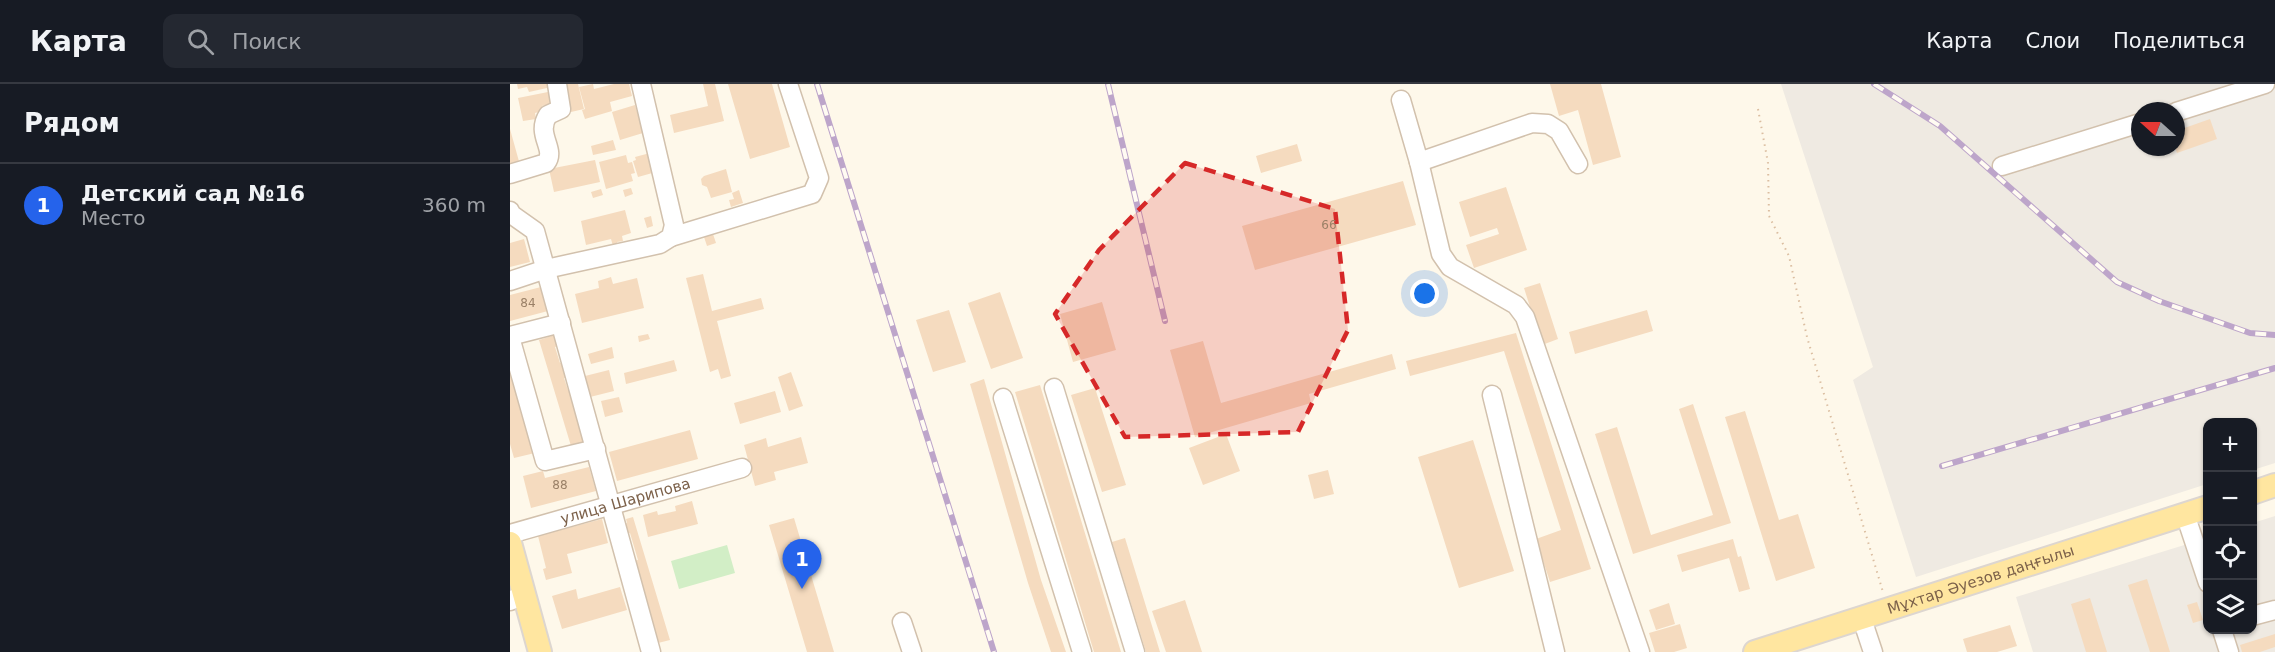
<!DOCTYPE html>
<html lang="ru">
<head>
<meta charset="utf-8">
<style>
  :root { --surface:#171b24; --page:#242831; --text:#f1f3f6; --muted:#9ea1a6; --line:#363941; --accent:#2563eb }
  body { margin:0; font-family:"DejaVu Sans",sans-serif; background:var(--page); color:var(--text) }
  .controls { position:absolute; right:18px; bottom:18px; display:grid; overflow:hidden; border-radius:12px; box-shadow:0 2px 4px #0004 }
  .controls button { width:54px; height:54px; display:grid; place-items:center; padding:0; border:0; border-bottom:2px solid var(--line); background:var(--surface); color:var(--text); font:30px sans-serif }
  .compass { position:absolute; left:1621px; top:18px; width:54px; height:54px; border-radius:50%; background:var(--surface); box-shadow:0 2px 4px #0004; rotate:291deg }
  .you { position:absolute; left:915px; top:210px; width:21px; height:21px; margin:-15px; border:4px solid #fff; border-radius:50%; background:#1a73e8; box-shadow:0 0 0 9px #1a73e833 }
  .badge { display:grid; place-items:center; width:39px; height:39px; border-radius:50%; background:var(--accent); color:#fff; font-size:20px; font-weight:700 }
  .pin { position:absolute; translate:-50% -50px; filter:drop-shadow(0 2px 3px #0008) }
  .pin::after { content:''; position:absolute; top:32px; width:21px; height:18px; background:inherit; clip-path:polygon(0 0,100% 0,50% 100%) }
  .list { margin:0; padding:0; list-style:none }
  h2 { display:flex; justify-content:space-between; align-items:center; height:78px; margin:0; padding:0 24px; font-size:26px }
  h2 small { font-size:20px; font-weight:400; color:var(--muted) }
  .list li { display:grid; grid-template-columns:39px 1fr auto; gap:18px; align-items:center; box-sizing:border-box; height:84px; padding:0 24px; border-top:2px solid var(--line) }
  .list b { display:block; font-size:22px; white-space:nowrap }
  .list p { margin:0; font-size:20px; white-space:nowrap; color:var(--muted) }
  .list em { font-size:20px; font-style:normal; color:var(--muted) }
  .icon { flex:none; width:33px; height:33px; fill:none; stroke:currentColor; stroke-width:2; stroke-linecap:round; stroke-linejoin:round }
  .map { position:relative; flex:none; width:1765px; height:568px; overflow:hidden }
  header { display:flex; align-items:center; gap:36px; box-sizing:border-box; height:84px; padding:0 30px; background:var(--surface); border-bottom:2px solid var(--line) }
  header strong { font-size:28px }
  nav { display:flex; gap:33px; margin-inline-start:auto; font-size:21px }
  .search { width:420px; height:54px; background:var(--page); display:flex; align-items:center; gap:15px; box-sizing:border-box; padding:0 21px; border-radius:12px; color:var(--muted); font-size:22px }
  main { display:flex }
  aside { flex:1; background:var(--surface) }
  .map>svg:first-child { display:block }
</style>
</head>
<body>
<header>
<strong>Карта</strong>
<div class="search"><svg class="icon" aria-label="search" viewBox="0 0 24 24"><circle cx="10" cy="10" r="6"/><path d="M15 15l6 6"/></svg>Поиск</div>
<nav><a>Карта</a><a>Слои</a><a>Поделиться</a></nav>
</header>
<main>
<aside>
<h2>Рядом<small></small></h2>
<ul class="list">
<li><span class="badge">1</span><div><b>Детский сад №16</b><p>Место</p></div><em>360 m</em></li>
</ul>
</aside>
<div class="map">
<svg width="1765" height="568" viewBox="0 0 1765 568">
  <rect width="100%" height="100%" fill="#fef8ea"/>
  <path fill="#efeae2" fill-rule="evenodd" d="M1271 0H1765V379L1743 386 1742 338H1698L1697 400 1406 493 1343 296 1363 283ZM1630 27H1666V63H1630Z
    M1765 432V568H1523L1506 513 1697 454 1698 546H1742L1743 439Z"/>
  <path fill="#d2eec6" d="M217 461 225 489 169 505 161 477Z"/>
  <path fill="#f5dbbf" d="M7 0H37V4L19 8 17 3 8 5Z
    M55 0H68L74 25 61 28Z
    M83 0 84 5 104 0H119L122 12 100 18 102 27 75 35 72 26 75 25 69 3Z
    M193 0H205L214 37 164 49 160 31 198 22Z
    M218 0H262L280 63 240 75Z
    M1040 0H1091L1111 73 1083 81 1068 26 1049 32Z
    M43 7 45 19 32 22 33 27 25 29 26 35 13 37 8 14Z
    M125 21 133 49 110 56 102 28Z
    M1700 35 1707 55 1667 69 1665 63 1666 47Z
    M0 45 10 81 0 84Z
    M103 56 106 66 83 71 81 62Z
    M787 60 792 77 751 89 746 72Z
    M140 69 146 88 128 93 123 77 126 76 125 73Z
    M116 71 118 79 122 78 125 89 121 90 123 97 96 105 89 78Z
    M85 76 90 98 44 108 39 85Z
    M216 85 222 108 201 114 197 103 192 101 191 95 194 92Z
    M893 97 906 141 745 186 732 142Z
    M996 103 1017 166 964 184 956 161 989 150 987 144 960 153 949 118Z
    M121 104 123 110 115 113 113 106Z
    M91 105 93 111 83 114 81 108Z
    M229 106 233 119 221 123 219 116 224 115 222 109Z
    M115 126 121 149 112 152 113 157 107 158 108 161 103 162 101 155 76 161 71 137Z
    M141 132 143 142 137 144 134 134Z
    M203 150 206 159 197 162 194 153Z
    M14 155 20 178 0 183V159Z
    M193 190 202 227 251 214 254 225 207 237 221 292 211 295 208 285 200 288 176 194Z
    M101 193 103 200 127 194 134 224 72 239 65 210 89 204 88 197Z
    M1030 199 1048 255 1032 261 1014 204Z
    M31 203 38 227 0 237V211Z
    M490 208 513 274 481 285 458 219Z
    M592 218 606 266 563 278 550 230Z
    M439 226 456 278 423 288 406 236Z
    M1137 226 1143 247 1065 270 1059 248Z
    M1006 249 1081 485 1040 498 1026 455 1051 446 994 267 900 292 896 277Z
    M48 250 52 261 45 263 50 279 58 277 62 292 54 294 58 306 65 303 72 325 65 328 74 358 61 362 29 256Z
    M138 250 140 255 129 258 128 252Z
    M693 257 711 319 882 270 886 285 799 310 801 319 685 353 660 266Z
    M102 263 104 274 81 280 78 270Z
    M164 276 167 287 116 300 114 289Z
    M0 279 25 369 4 374 0 360Z
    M99 286 104 307 80 313 75 292Z
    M281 288 293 322 279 327 268 293Z
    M474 295 531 496 556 568H541L518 499 460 300Z
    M530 301 611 568H584L505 308Z
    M585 304 616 401 592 408 561 311Z
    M265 307 271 328 230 340 224 319Z
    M109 313 113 328 95 333 91 317Z
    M1183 320 1221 439 1123 470 1085 350 1107 343 1141 451 1203 431 1169 325Z
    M1235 327 1269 436 1288 430 1305 484 1266 497 1215 333Z
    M180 346 188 375 107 397 99 368Z
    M716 350 730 387 693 401 679 364Z
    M291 353 298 379 264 388 266 396 245 402 234 361 256 354 258 363Z
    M963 356 1004 487 949 504 908 373Z
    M79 383 86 407 21 424 13 392 33 387 35 394Z
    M818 386 824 410 804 415 798 391Z
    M182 417 188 440 138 453 133 431 147 427 148 431 166 427 165 422Z
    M123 433 160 556 148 559 123 477 128 476 120 449 115 451 112 441 117 439 116 435Z
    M284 434 324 568H297L259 441Z
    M92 435 98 459 57 470 62 489 36 496 33 485 36 484 28 452Z
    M615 454 650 568H636L602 458Z
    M1223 455 1228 473 1231 472 1240 505 1229 508 1219 474 1172 488 1167 471Z
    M1637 495 1660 568H1640L1618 501Z
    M110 503 117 526 52 545 42 512 66 505 68 515Z
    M1580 514 1597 568H1576L1561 520Z
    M675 516 692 568H656L642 527Z
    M1687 518 1693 536 1683 539 1677 521Z
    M1159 519 1165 540 1146 546 1139 526Z
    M1170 540 1177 564 1164 568H1145L1139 549Z
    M1500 541 1507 562 1487 568H1457L1453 555Z
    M1765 550V563L1750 568H1732L1730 561Z"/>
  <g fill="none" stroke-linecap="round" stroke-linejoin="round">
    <g stroke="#d2c1ad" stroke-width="21">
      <g id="minor">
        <path d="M891 16 909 78 931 170 940 183 1006 221 1015 233 1130 568"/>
        <path d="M1666 28 1755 0"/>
        <path d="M909 78 1022 39 1038 40 1049 47 1068 80"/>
        <path d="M1492 82 1630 39"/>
        <path d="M0 90 36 79C47 65 25 51 38 31L51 25 47 0"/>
        <path d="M0 127 1 130 25 147 141 568"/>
        <path d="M161 153 302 110 309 94 278 0"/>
        <path d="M0 197 36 185 150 160 161 153 164 141 131 0"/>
        <path d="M0 252 51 239"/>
        <path d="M0 253 35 377 86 365"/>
        <path d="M544 304 625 568"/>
        <path d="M982 311 1045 568"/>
        <path d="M493 314 572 568"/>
        <path d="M1675 430 1698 499"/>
        <path id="s1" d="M0 450 232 384"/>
        <path d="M0 517 14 510"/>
        <path d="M1742 532 1765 526"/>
        <path d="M1352 535 1363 568"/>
        <path d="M392 538 402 568"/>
        <path d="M1712 546 1719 568"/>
      </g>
    </g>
    <g stroke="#ddd6d0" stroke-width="26">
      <g id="major">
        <path d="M1742 409 1765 401"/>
        <path d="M0 459 30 568"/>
        <path id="s2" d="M1245 568 1698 423"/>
      </g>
    </g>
    <path stroke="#dbbea1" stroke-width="2" stroke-dasharray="1.5 4.5" stroke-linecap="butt" d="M1248 25 1258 79 1259 132 1279 172 1297 253 1373 508"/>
    <use href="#minor" stroke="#fff" stroke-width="18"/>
    <use href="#major" stroke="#ffe6a0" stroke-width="22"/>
    <g stroke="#bda5ca" stroke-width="6">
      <path id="rail" d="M307 0 484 568
        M598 0 655 237
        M1364 0 1430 42 1607 198 1649 217 1740 249 1765 251
        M1432 382 1765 284"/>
    </g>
    <use href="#rail" stroke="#fffbf2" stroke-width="4" stroke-dasharray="11" stroke-linecap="butt"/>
  </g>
  <path fill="#d62828" fill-opacity="0.2" stroke="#d62828" stroke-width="4.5" stroke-dasharray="12 8" stroke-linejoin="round" d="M675 79 825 125 838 246 788 348 615 353 545 230 589 166Z"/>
  <g text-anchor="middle" stroke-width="4.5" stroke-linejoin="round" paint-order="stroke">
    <g font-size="12" fill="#9a8067">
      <text x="819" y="145">66</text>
      <text x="18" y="223">84</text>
      <text x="50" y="405">88</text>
    </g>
    <g font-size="15" fill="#7c614a" stroke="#fffbf2">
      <text dy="5" stroke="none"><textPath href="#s1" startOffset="120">улица Шарипова</textPath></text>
      <text dy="5" stroke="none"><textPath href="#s2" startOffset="237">Мұхтар Әуезов даңғылы</textPath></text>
    </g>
  </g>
</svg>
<div class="controls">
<button>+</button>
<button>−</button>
<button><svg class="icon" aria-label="locate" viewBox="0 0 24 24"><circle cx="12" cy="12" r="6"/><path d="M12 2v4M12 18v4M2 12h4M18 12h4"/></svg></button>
<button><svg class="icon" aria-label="layers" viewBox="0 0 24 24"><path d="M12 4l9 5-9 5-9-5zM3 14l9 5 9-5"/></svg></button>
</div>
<svg class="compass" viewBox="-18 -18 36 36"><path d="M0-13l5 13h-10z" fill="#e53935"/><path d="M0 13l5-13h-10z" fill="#9ea1a6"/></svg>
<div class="you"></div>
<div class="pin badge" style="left:292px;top:505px">1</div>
</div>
</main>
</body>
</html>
